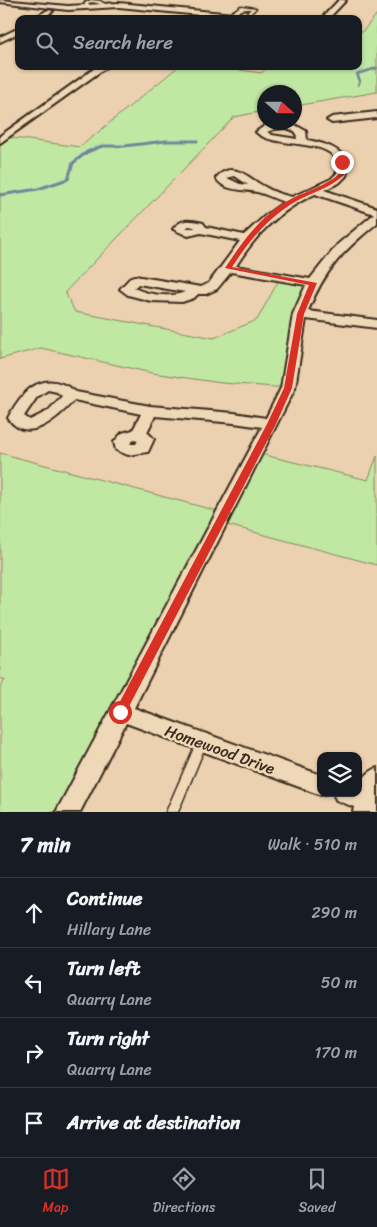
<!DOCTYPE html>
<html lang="en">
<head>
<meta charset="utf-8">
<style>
  :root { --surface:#171b24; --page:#242831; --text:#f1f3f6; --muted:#9ea1a6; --line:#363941; --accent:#d93025 }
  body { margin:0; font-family:Sriracha,sans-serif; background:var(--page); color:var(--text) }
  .controls { position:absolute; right:15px; bottom:15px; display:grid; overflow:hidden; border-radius:10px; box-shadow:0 1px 4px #0004 }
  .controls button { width:45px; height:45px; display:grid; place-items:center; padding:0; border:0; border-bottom:1px solid var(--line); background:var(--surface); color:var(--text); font:25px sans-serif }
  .compass { position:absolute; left:257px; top:85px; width:45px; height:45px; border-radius:50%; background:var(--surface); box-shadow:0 1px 4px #0004; rotate:111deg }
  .stop { position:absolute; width:15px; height:15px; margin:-11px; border:4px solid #d93025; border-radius:50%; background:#fff }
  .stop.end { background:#d93025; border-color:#fff; box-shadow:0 1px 5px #0008 }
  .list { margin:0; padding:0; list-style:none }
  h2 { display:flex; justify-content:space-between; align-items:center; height:65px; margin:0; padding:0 20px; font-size:21px }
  h2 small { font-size:16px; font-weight:400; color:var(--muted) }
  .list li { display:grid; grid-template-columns:32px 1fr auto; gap:15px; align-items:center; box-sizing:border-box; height:70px; padding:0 20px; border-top:1px solid var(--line) }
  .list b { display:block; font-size:19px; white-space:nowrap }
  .list p { margin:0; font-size:16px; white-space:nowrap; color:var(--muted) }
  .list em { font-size:16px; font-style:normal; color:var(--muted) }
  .icon { flex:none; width:28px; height:28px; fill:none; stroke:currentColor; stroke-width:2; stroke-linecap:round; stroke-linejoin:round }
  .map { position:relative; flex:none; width:377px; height:812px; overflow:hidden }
  .search { position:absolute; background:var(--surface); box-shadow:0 1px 4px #0004; left:15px; right:15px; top:15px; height:55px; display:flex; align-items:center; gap:12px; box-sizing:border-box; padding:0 18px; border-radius:10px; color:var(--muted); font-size:19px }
  .sheet { height:345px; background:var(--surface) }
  nav { display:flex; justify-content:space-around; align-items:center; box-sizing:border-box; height:70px; border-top:1px solid var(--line); background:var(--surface); font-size:14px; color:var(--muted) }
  nav a { display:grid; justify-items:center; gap:2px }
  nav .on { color:var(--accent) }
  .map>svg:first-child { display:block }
</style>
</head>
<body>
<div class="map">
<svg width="377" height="812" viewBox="0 0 377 812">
  <rect width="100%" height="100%" fill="#ebd1af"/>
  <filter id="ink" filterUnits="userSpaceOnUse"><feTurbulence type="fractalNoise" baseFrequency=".02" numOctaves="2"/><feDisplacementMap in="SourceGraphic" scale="10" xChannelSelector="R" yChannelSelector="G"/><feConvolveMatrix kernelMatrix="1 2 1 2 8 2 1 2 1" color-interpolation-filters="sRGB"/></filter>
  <g filter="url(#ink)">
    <path fill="#c1e8a3" stroke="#7e8960" d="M377 14V92L295 106 294 92H264V111L234 117 65 292 75 312 214 338 257 320 280 278 313 283 288 388 222 383 152 373 41 348 0 359V140L6 137 80 147 179 66H210L262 73 268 66H358V32L363 31Z
      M0 453 225 513 256 453 368 480 377 456V565L220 523 68 812H0V688L5 680 0 678Z"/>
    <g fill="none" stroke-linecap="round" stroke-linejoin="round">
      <path stroke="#6f879b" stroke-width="2.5" d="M358 85 360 81 357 74 377 68"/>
      <path stroke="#6f879b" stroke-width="3" d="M0 195 38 189 68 179 73 163 87 152 102 146H124L166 141H197"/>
      <g stroke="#3b2a1e" stroke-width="3">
        <path id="service" d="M91 0 100 1 108 6 106 7C100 4 95 1 88 3L91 7 88 8 84 3Z
          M241 6 256 8 246 18 243 17 251 9C238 8 239 14 229 16V14Z
          M202 737 206 739 207 742 178 812H166L198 739Z"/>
      </g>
      <g stroke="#3b2a1e" stroke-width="4">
        <path id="minor" d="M0 0 68 6 119 3 265 17 268 19H240L119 7 68 10 0 2Z
          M339 0H346L328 19H321Z
          M48 10 53 11 41 19H32Z
          M19 28V33L0 42V37Z
          M98 66H108L0 143V136Z
          M377 112V118L332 123 327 120 332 117Z
          M281 123 295 125 306 131 307 140C325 143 355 152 346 176L339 183 324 190 377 208V223C343 251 325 269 308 311L377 320V328L306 319 295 388 134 708 321 775V793H327L321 795 126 723 80 812H56L262 427 234 423 155 416 147 432 154 439 148 452 128 455 116 450 114 442 122 433 133 430 141 414 74 400C59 417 28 446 8 418 23 389 44 368 76 392L150 406 234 413 266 418 281 388 293 314 306 285 231 272 217 289 206 294H198L194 298 182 302 151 301 128 295 120 289 131 277 135 276 201 287 209 283 240 241 201 233 188 236 173 229C181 218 191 220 203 223L206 227 244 235 266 215 284 202C275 199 266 194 257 192 244 189 224 192 216 178 233 159 249 179 265 187 273 192 283 195 292 197L331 179 337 173C337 170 337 165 336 161 329 138 273 149 256 132L266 125ZM286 128 296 132 297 139 272 135 267 132 275 129ZM235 176 248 185 240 184 227 178ZM315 194 374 214 338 244 310 279 236 266C257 233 279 211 315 194ZM189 226 194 227 195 228H186ZM138 284 185 292C170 298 149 295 134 288ZM48 390 57 392 62 396 48 411 30 420 24 416 37 397ZM134 439 138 440 136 444H130Z
          M377 768V812H353L354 807 336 800 333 793H358C358 782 367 772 377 768Z"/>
      </g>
      <use href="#service" fill="#eed8b7" fill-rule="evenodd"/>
      <use href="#minor" fill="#eed8b7" fill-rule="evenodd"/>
    </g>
  </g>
  <path fill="#d93025" d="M342 161 345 162 344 175C329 189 309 193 293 203 266 220 249 241 232 267L317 283 304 314 292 388 276 424 124 716H116L114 712 116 709 267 424 284 388 297 314 309 285 225 268C243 241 261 215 291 199 307 191 326 186 339 174V162Z"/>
  <g text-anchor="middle" stroke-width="5" stroke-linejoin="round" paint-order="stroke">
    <g font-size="16" fill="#3b2a1e" stroke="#eed8b7">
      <text transform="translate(220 749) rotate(20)" y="6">Homewood Drive</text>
    </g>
  </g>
</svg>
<div class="controls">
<button><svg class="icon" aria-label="layers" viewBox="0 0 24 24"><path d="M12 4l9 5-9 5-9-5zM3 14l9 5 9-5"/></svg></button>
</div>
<svg class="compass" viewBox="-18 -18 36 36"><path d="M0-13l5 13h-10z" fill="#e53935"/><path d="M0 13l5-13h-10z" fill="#9ea1a6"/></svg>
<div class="stop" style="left:120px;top:712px"></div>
<div class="stop end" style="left:342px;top:162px"></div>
<div class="search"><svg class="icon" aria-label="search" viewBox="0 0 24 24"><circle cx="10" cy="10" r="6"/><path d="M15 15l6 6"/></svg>Search here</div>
</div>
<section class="sheet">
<h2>7 min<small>Walk · 510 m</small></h2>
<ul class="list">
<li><svg class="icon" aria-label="ahead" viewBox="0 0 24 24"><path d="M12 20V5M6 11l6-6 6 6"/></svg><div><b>Continue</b><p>Hillary Lane</p></div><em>290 m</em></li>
<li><svg class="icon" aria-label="left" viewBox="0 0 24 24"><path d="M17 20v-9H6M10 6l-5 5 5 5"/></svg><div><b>Turn left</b><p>Quarry Lane</p></div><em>50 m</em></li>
<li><svg class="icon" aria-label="right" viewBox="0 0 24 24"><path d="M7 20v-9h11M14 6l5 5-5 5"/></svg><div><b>Turn right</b><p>Quarry Lane</p></div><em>170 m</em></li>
<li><svg class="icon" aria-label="arrive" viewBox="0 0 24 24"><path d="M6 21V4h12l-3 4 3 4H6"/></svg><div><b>Arrive at destination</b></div></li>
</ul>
</section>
<nav>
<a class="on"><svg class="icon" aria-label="map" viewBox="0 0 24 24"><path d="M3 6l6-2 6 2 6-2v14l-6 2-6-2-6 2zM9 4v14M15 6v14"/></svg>Map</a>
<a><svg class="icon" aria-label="directions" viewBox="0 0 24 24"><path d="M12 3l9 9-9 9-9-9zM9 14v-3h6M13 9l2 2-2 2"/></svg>Directions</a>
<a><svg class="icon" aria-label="saved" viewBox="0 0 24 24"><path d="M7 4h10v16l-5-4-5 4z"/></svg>Saved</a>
</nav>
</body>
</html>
